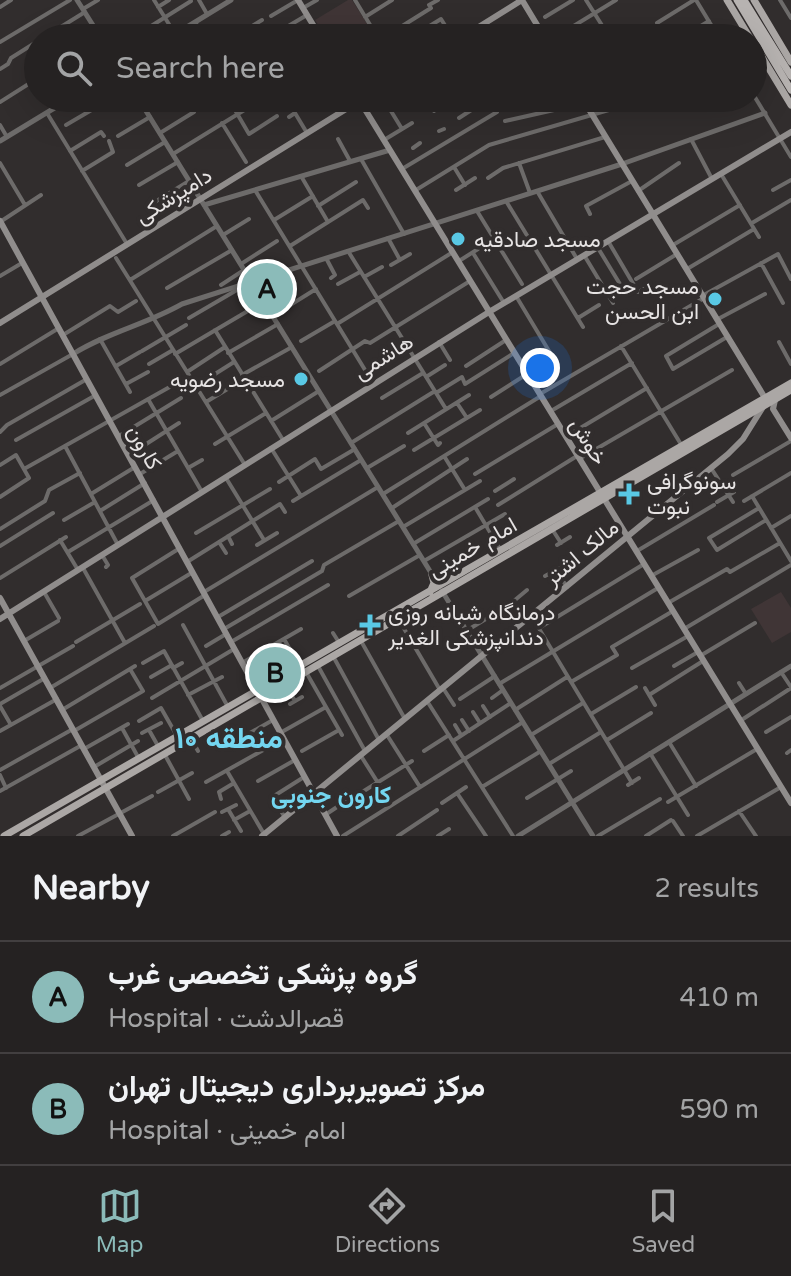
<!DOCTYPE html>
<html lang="en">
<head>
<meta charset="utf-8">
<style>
  :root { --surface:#252222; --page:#2d2a2a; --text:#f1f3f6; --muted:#a3a4a5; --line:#423f40; --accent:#8bbbb9 }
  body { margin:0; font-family:"Varela Round",Vazirmatn,sans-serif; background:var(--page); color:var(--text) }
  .you { position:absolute; left:540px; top:368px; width:28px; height:28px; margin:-20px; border:6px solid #fff; border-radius:50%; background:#1a73e8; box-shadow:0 0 0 12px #1a73e833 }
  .badge { display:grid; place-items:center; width:52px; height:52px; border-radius:50%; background:var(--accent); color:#111; font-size:26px; font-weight:700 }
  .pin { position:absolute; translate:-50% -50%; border:4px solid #fff; box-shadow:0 2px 8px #0006 }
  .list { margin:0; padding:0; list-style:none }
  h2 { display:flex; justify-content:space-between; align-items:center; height:104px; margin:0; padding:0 32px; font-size:34px }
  h2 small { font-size:26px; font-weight:400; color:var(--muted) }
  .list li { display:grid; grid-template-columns:52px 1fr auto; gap:24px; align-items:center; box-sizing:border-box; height:112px; padding:0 32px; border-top:2px solid var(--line) }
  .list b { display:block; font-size:30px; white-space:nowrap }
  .list p { margin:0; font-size:26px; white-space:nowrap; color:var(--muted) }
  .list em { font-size:26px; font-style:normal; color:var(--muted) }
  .icon { flex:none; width:44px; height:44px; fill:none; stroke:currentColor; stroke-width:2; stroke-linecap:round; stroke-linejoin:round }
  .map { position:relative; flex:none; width:791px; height:836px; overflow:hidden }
  .search { position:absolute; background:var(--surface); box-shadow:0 8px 32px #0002; left:24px; right:24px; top:24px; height:88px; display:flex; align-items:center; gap:20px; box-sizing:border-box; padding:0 28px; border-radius:44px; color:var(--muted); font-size:30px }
  .sheet { height:328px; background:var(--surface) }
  nav { display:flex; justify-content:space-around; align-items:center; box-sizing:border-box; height:112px; border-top:2px solid var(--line); background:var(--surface); font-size:22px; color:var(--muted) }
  nav a { display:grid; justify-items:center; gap:4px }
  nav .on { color:var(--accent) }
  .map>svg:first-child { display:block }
</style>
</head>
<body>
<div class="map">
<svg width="791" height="836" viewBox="0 0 791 836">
  <rect width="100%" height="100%" fill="#312d2d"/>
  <path fill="#403536" d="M348 0H352L371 30 358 38H327L315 20Z
    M781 592 791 608V632L772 643 751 609Z"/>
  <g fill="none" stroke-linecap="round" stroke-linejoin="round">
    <path stroke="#6d6b6a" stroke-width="4" d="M154 0 175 34
      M199 0 207 14
      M355 0 378 38
      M586 0 610 38
      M696 0 719 38
      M780 0 791 18
      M0 7 11 0
      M158 7 169 0
      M303 8 317 0
      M83 9 98 0
      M271 16 298 0
      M365 17 392 0
      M545 17 573 0
      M195 22 205 38
      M657 23 694 0
      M43 38 85 12
      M132 38 191 1
      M254 38 249 28 262 20
      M268 38 307 15
      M294 38 314 26
      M383 38 431 8 429 5 438 0
      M410 38 441 19 453 38
      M529 38 541 31
      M554 38 616 0
      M633 38 647 30 652 38
      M681 38 709 21
      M0 42 70 0
      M0 69 8 64 11 58 38 41
      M753 69 758 67
      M753 94 791 157
      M201 98H202
      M228 98 249 134 277 116
      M383 98 402 129
      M426 98 434 111
      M547 98 553 110
      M0 102 38 78
      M146 110 166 98
      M47 113 127 244
      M289 117 295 113 307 133
      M459 118 490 98
      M505 121 585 103
      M222 123 246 162
      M0 125 7 137
      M66 125 112 98
      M439 131 444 129
      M160 133 194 112
      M118 136 150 117
      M338 139 350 161
      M691 139 712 179
      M384 140 412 123
      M413 148 420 143
      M70 151 101 132 104 136
      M173 154 264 98
      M361 159 404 234
      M0 163 25 205
      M519 163 530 193
      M127 165 165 142
      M454 167 465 185
      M402 169 497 112
      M82 171 113 152 109 141
      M721 174 759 237
      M301 176 328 222
      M488 178 503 168 605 137
      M139 185 178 162
      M255 190 373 383
      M416 190 489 145 650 98
      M456 190 475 178
      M773 190 791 180
      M537 191 577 259
      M638 191 679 163
      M506 201 583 327
      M150 205 189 181
      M318 206 356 182
      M477 211 522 284
      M590 214 586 206 632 181
      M274 220 313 196
      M0 222 41 195
      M752 223 791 200
      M223 235 249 219
      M388 238 400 260
      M608 241 638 292 646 288
      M673 245 740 205
      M290 246 363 200 368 208
      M598 248 626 294
      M348 251 446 409
      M473 253 504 303
      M584 255 613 303
      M116 258 245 465
      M326 258 335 275 331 278
      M459 261 478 249
      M761 263 783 303
      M241 264 277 241
      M391 265 410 254
      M687 269 754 229
      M0 276 22 263
      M364 277 382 267
      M636 279 677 254
      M130 280 217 226
      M338 284 360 272
      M221 285 244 270
      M167 288 232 250
      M516 296 555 361
      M702 296 778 254 791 279
      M279 312 316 289
      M189 318 242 287
      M578 318 599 305
      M718 319 765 294
      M337 324 453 252
      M719 324 666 356 673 369 727 337
      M215 330 283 440
      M63 335 110 306 118 312 136 301
      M100 339 130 392
      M301 341 335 321
      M439 342 450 360
      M779 342 791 364
      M621 346 682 446
      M142 351 186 325
      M228 353 278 324
      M175 354 263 302
      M0 364 59 328
      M149 364 173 350
      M116 366 140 352
      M466 366 506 340
      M319 371 365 341 370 343 470 281
      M187 372 225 347
      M242 375 292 347
      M426 377 445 365
      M126 384 148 372
      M196 386 234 362
      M436 393 462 377 465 384 514 353
      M540 394 704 298
      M0 395 73 354
      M491 397 527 374
      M382 398 423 373
      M148 399 202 492
      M206 402 244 379
      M457 403 467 418
      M551 411 632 363
      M271 421 319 391
      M424 423 438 445 440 443
      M0 432 7 425 87 379
      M408 433 469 395
      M119 436 181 398
      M567 436 647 388
      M16 440 96 395
      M351 443 435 391
      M215 444 266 413
      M65 446 118 545
      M271 448 301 496
      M414 450 480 410
      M129 455 179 423
      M444 456 465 490
      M579 459 732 370
      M0 465 16 455 29 478 0 497
      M188 468 202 460
      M367 468 404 446
      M711 468 733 502
      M24 469 175 384
      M140 474 178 451
      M475 474 558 424
      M733 475 791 441
      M226 478 264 540
      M279 482 315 459 321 469 355 449
      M495 491 514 479
      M91 494 135 467
      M383 494 541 396
      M752 496 791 561
      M293 501 361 460
      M744 501 791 473
      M717 502 734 492
      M498 505 577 456
      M475 507 500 549
      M392 508 467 459
      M759 508 709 538 717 550 766 520
      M100 511 145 483
      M64 520 95 502
      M403 527 480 481
      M771 528 791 516
      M0 529 45 501 49 490 80 473
      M552 529 561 543
      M196 533 270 489
      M228 536 232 544
      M60 540 78 570
      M219 542 226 553
      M413 544 488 499
      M257 545 277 533
      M557 545 570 537
      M0 546 53 513
      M180 548 132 578 158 624 205 595
      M637 551 714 505
      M68 552 154 500
      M102 555 108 565 106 567
      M424 561 505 514
      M187 562 280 504 285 512
      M83 568 125 643
      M556 570 567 587
      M545 576 567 564
      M651 576 698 550
      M0 578 66 537
      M44 592 59 618
      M204 592 378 487
      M349 596 420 555
      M145 601 193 572
      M668 603 727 569 730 572 780 543
      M218 617 312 561
      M532 617 632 783
      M399 620 440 690
      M183 625 228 707
      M539 628 644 564
      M224 629 322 571 324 565 399 521
      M684 629 791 565
      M466 631 509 605 527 590
      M333 633 340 644
      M284 639 299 665
      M24 641 58 621
      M361 641 405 719
      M76 642 140 604
      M231 642 328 585
      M206 646 226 634
      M333 656 379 740
      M700 656 755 623
      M143 663 164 651 203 721
      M242 663 301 629
      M318 666 365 751
      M674 666 698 652
      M173 668 182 663
      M632 668 688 636
      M306 672 342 735
      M781 672 791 687
      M151 677 172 665
      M571 682 617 655 612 647 673 611
      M739 683 746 694
      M285 684 295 701
      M499 684 658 588
      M0 688 73 646
      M50 688 154 626
      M443 688 454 705
      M645 688 655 705
      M188 695 222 677
      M649 695 703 661
      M152 698 234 649
      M492 698 503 690
      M460 699 495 676
      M427 701 513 836
      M0 704 45 678
      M290 704 302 697
      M0 706 11 725
      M483 706 490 717
      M62 710 135 666
      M515 710 567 677
      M473 712 480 723
      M591 714 636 687
      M462 720 469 731
      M139 721 161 708 177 736
      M740 721 791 688
      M455 725 461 735
      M122 728 138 757
      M208 729 214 741
      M149 730 158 746
      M0 731 57 699
      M74 731 143 691 130 669
      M766 732 791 717
      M142 733 161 723
      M280 733 326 707
      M387 735 420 787
      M531 735 583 703
      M191 738 198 751
      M607 740 651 713
      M453 741 511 703
      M669 742 696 786
      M225 747 273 720
      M84 749 128 724
      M302 751 339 730
      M424 751 449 735
      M650 753 688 815
      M787 753 791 750
      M165 755 189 799
      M361 756 392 805
      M549 764 601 732
      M94 767 138 741
      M0 770 73 729
      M227 771 264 834
      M0 775 6 788
      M258 781 295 760
      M206 782 283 739
      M628 785 639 778
      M482 787 541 751
      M0 791 82 745
      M158 792 192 773
      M457 793 486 836
      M359 794 412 761
      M274 796 304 777
      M273 798 284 816
      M527 798 571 771
      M221 799 219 792 234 783
      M668 802 757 749
      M442 803 466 787
      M228 809 241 831
      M739 811 756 836
      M222 812 236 805
      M325 815 355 795
      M234 820 250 811
      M673 821 683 836
      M78 836 152 796
      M173 836 215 812
      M222 836 229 832
      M343 836 523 722
      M398 836 437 810
      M438 836 449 829
      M598 836 660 799
      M646 836 671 820
      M697 836 781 787"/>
    <path stroke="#6d6b6a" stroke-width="5" d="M77 0 101 38
      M169 38 231 0
      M138 98 433 576
      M0 141 71 98
      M204 205 390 150
      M73 354C108 332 145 325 182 304L622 164 765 113
      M442 591 593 836
      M518 836 791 666"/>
    <path stroke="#908d8c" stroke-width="6" d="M298 0 321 38
      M522 0 545 38
      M461 38 522 0
      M358 98 791 803
      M582 98 765 398
      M0 221 337 836
      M0 323 364 98
      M775 400 773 409 791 438
      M0 598 132 836
      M0 619 489 312 791 132
      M262 836 728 454 743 439 763 407"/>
    <path stroke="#aba7a5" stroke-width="7" d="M727 0 750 38
      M754 0 791 62
      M753 42 791 105
      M430 592 434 583 432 575
      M4 836 791 383
      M23 836 791 390"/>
    <path stroke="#b7b3b1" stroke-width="7" d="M737 0 791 90
      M744 0 791 76"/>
  </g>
  <g fill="#59c8e4" stroke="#312d2d" stroke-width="3">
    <circle cx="458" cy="239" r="8"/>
    <circle cx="715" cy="299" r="8"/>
    <circle cx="301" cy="379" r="8"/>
    <path d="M625 482h8v8h8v8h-8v8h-8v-8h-8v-8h8z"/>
    <path d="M366 613h8v8h8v8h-8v8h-8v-8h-8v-8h8z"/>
  </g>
  <g text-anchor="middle" stroke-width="8" stroke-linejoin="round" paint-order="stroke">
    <g font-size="22" fill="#e6e3e3" stroke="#312d2d">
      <text transform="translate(173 195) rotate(-32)" y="8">دامپزشکی</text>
      <text transform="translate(383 356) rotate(-32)" y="8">هاشمی</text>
      <text transform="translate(589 441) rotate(58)" y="8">خوش</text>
      <text transform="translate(145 447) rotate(61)" y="8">کارون</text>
      <text transform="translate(472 547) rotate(-30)" y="8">امام خمینی</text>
      <text transform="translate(581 552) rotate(-40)" y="8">مالک اشتر</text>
    </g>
    <g font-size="22" fill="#e6e3e3" stroke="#312d2d" text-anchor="start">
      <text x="474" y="247">مسجد صادقیه</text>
      <text x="699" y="294" text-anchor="end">مسجد حجت<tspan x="699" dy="25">ابن الحسن</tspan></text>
      <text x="285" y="387" text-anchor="end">مسجد رضویه</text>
      <text x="647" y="489">سونوگرافی<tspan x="647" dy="25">نبوت</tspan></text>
      <text x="388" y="620">درمانگاه شبانه روزی<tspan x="388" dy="25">دندانپزشکی الغدیر</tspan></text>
    </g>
    <g font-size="24" font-weight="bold" fill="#73d6f0" stroke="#312d2d">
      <text x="331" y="803">کارون جنوبی</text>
    </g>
    <g font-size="30" font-weight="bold" fill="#73d6f0" stroke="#312d2d">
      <text x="229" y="748">منطقه ۱۰</text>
    </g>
  </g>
</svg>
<div class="you"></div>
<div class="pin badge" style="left:267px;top:289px">A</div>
<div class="pin badge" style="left:275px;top:673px">B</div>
<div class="search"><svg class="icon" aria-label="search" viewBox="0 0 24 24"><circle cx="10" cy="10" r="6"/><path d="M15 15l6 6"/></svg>Search here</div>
</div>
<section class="sheet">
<h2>Nearby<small>2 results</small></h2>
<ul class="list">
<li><span class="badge">A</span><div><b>گروه پزشکی تخصصی غرب</b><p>Hospital · قصرالدشت</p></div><em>410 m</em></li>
<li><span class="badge">B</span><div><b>مرکز تصویربرداری دیجیتال تهران</b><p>Hospital · امام خمینی</p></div><em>590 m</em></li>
</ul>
</section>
<nav>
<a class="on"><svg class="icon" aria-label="map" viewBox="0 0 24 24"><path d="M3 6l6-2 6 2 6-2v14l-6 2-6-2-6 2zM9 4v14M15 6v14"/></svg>Map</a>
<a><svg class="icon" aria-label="directions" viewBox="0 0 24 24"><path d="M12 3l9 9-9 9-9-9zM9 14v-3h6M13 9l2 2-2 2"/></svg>Directions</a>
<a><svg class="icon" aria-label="saved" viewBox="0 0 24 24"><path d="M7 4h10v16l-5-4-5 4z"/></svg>Saved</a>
</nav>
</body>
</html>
